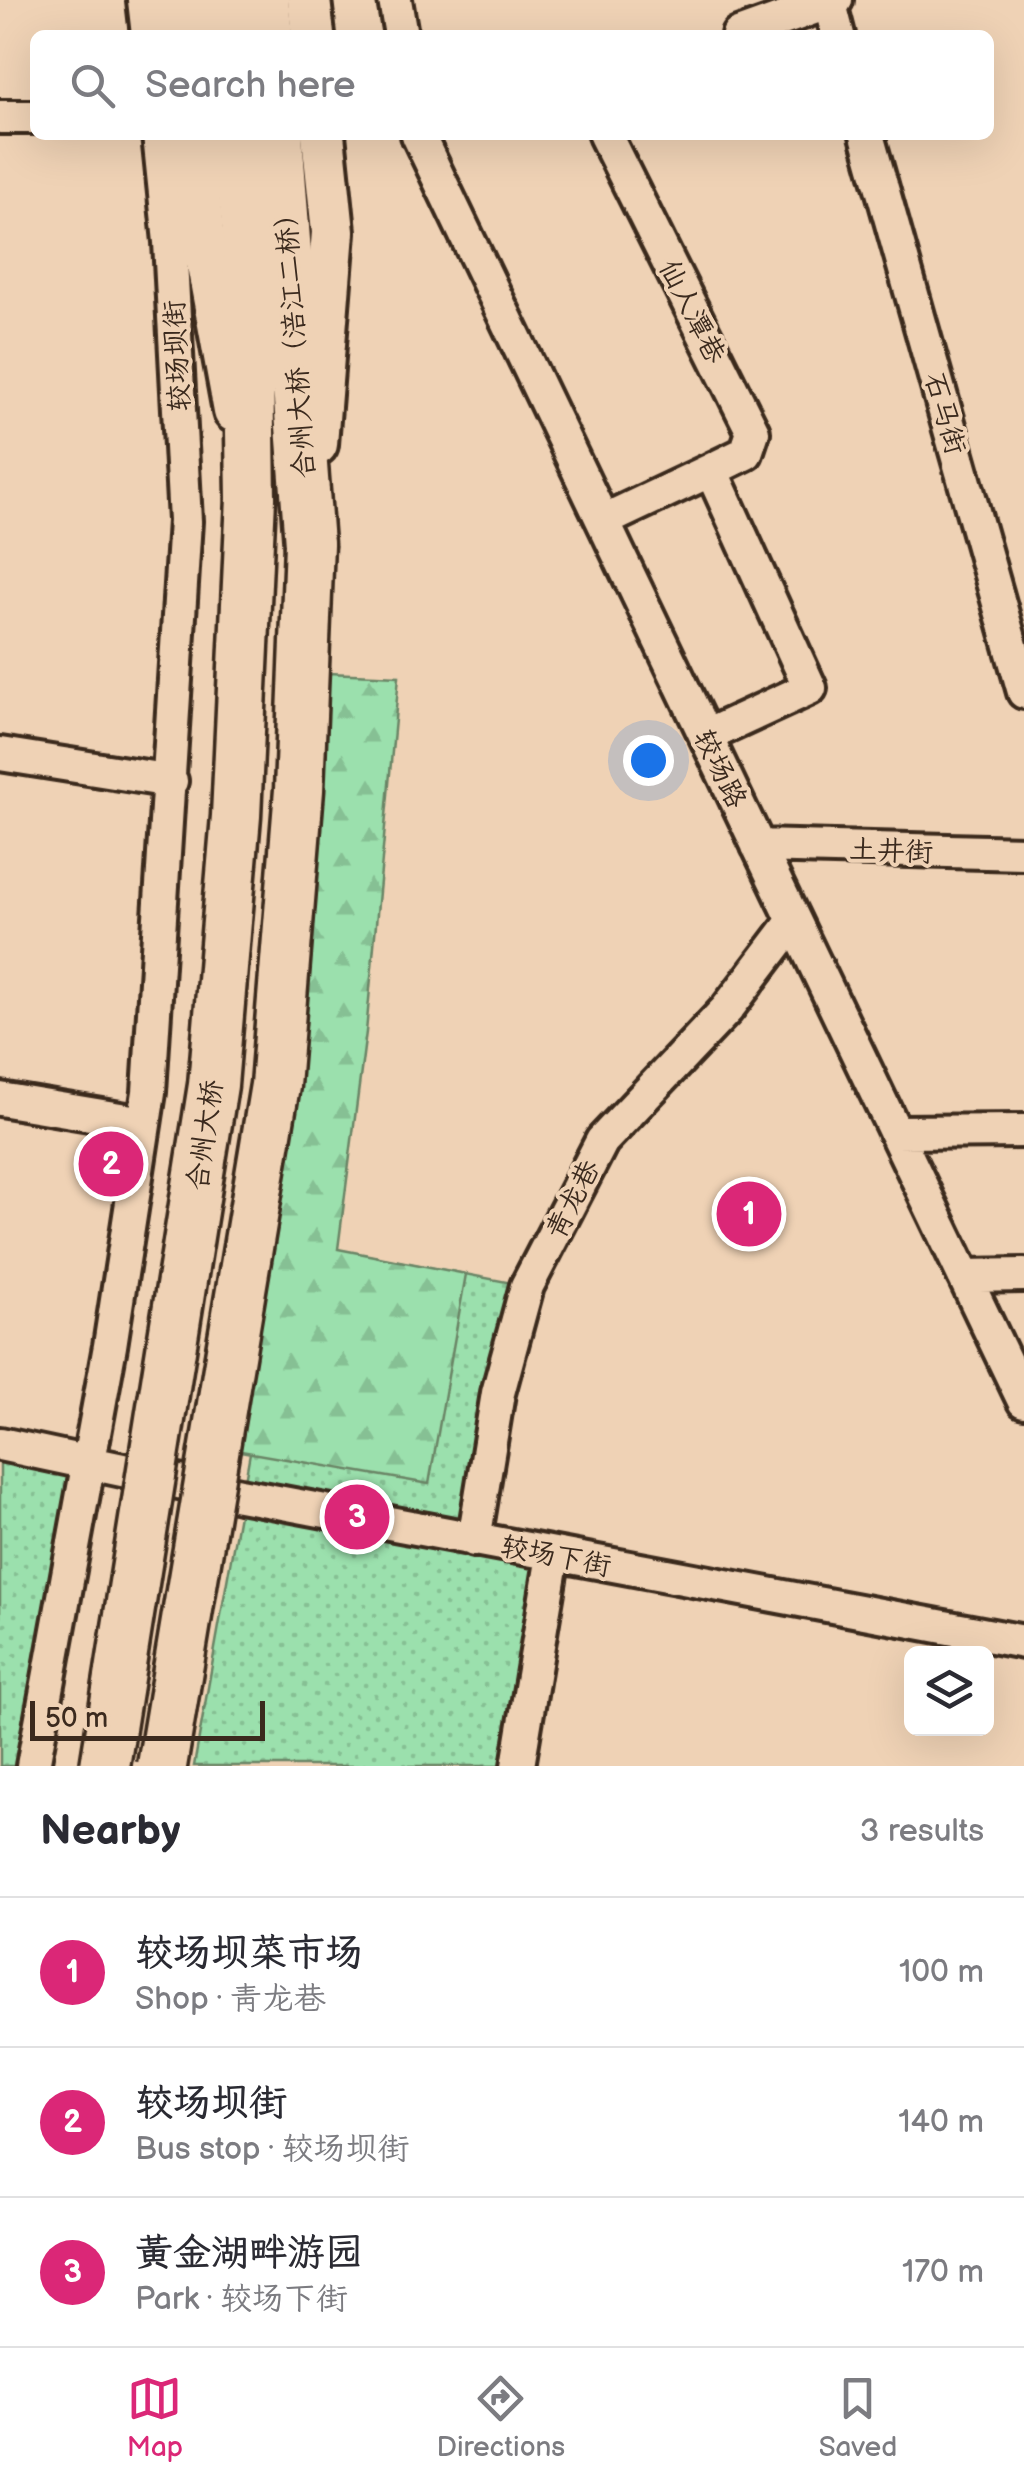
<!DOCTYPE html>
<html lang="en">
<head>
<meta charset="utf-8">
<style>
  :root { --surface:#fff; --page:#f7f7f7; --text:#2b2b33; --muted:#7c7c81; --line:#e1e1e2; --accent:#db2777 }
  body { margin:0; font-family:"Balsamiq Sans","LXGW WenKai TC",sans-serif; background:var(--page); color:var(--text) }
  .controls { position:absolute; right:30px; bottom:30px; display:grid; overflow:hidden; border-radius:15px; box-shadow:0 10px 40px #0002 }
  .controls button { width:90px; height:90px; display:grid; place-items:center; padding:0; border:0; border-bottom:2px solid var(--line); background:var(--surface); color:var(--text); font:50px sans-serif }
  .scale { position:absolute; left:30px; bottom:25px; width:235px; box-sizing:border-box; padding-left:10px; border:5px solid #3b2a1e; border-top:0; font-size:28px; line-height:35px; white-space:nowrap; color:#3b2a1e; -webkit-text-stroke:8px #efd2b5; paint-order:stroke }
  .you { position:absolute; left:648px; top:760px; width:35px; height:35px; margin:-25px; border:8px solid #fff; border-radius:50%; background:#1a73e8; box-shadow:0 0 0 15px #1a73e833 }
  .badge { display:grid; place-items:center; width:65px; height:65px; border-radius:50%; background:var(--accent); color:#fff; font-size:32px; font-weight:700 }
  .pin { position:absolute; translate:-50% -50%; border:5px solid #fff; box-shadow:0 2px 10px #0006 }
  .list { margin:0; padding:0; list-style:none }
  h2 { display:flex; justify-content:space-between; align-items:center; height:130px; margin:0; padding:0 40px; font-size:42px }
  h2 small { font-size:32px; font-weight:400; color:var(--muted) }
  .list li { display:grid; grid-template-columns:65px 1fr auto; gap:30px; align-items:center; box-sizing:border-box; height:150px; padding:0 40px; border-top:2px solid var(--line) }
  .list b { display:block; font-size:38px; white-space:nowrap }
  .list p { margin:0; font-size:32px; white-space:nowrap; color:var(--muted) }
  .list em { font-size:32px; font-style:normal; color:var(--muted) }
  .icon { flex:none; width:55px; height:55px; fill:none; stroke:currentColor; stroke-width:2; stroke-linecap:round; stroke-linejoin:round }
  .map { position:relative; flex:none; width:1024px; height:1766px; overflow:hidden }
  .search { position:absolute; background:var(--surface); box-shadow:0 10px 40px #0002; left:30px; right:30px; top:30px; height:110px; display:flex; align-items:center; gap:25px; box-sizing:border-box; padding:0 35px; border-radius:15px; color:var(--muted); font-size:38px }
  .sheet { height:580px; background:var(--surface) }
  nav { display:flex; justify-content:space-around; align-items:center; box-sizing:border-box; height:140px; border-top:2px solid var(--line); background:var(--surface); font-size:28px; color:var(--muted) }
  nav a { display:grid; justify-items:center; gap:5px }
  nav .on { color:var(--accent) }
  .map>svg:first-child { display:block }
</style>
</head>
<body>
<div class="map">
<svg width="1024" height="1766" viewBox="0 0 1024 1766">
  <defs>
    <pattern id="grass-dots" width="8" height="8" patternUnits="userSpaceOnUse" patternTransform="scale(2.5)"><rect width="8" height="8" fill="#9be0ad"/><path d="M2 2h.1M6 6h.1" fill="none" stroke="#86c094" stroke-width="1.8" stroke-linecap="round"/></pattern>
    <pattern id="forest-firs" width="22" height="20" patternUnits="userSpaceOnUse" patternTransform="scale(2.5)"><rect width="22" height="20" fill="#9be0ad"/><path d="M5 1l3.5 6h-7zM16 11l3.5 6h-7z" fill="#86c094"/></pattern>
  </defs>
  <rect width="100%" height="100%" fill="#efd2b5"/>
  <filter id="ink" filterUnits="userSpaceOnUse"><feTurbulence type="fractalNoise" baseFrequency=".01" numOctaves="2"/><feDisplacementMap in="SourceGraphic" scale="20" xChannelSelector="R" yChannelSelector="G"/><feConvolveMatrix kernelMatrix="1 2 1 2 8 2 1 2 1" color-interpolation-filters="sRGB"/></filter>
  <g filter="url(#ink)">
    <path fill="url(#grass-dots)" stroke="#6b8566" stroke-width="2.5" d="M288 1240 527 1286 474 1539 553 1555 518 1766H194Z
      M0 1444 88 1463 33 1766H0Z"/>
    <path fill="url(#forest-firs)" stroke="#6b8566" stroke-width="2.5" d="M303 672 399 676 366 1032 338 1249 466 1274 429 1484 212 1446Z"/>
    <g fill="none" stroke-linecap="round" stroke-linejoin="round">
      <g stroke="#3b2a1e" stroke-width="40">
        <path id="minor" d="M144 0 148 35
          M395 0 401 35
          M829 0 838 35
          M738 35 836 0
          M0 117H35
          M418 135 1024 1401
          M605 135 753 432 746 453 711 470
          M867 135 1024 692
          M603 521 711 470 810 688 706 736
          M0 754 171 781
          M758 846 1024 853
          M0 1099 144 1123
          M895 1132 1024 1131
          M964 1276 1024 1275
          M0 1444 240 1495 1024 1642
          M474 1540 498 1393 527 1286 602 1141 727 1009 793 922
          M33 1766 110 1346 149 1092 185 521 170 242 159 135
          M518 1766 553 1555"/>
      </g>
      <g stroke="#3b2a1e" stroke-width="50">
        <path id="major" d="M178 0 182 35
          M309 0 313 35
          M192 135 202 231 235 411
          M316 444 333 232 323 135"/>
      </g>
      <g stroke="#3b2a1e" stroke-width="55">
        <path id="highway" d="M221 0 225 35
          M264 0 268 35
          M236 135 247 233 251 498
          M278 135 309 544"/>
      </g>
      <use href="#minor" stroke="#efd2b5" stroke-width="32"/>
      <use href="#major" stroke="#efd2b5" stroke-width="42"/>
      <use href="#highway" stroke="#efd2b5" stroke-width="48"/>
      <g stroke="#3b2a1e" stroke-width="55" stroke-linecap="butt">
        <path id="highway-bridge" d="M105 1766 213 1085 236 816 251 498
          M162 1766 275 1085 299 790 309 544"/>
      </g>
      <use href="#highway-bridge" stroke="#efd2b5" stroke-width="48"/>
    </g>
  </g>
  <g text-anchor="middle" stroke-width="8" stroke-linejoin="round" paint-order="stroke">
    <g font-size="28" fill="#3b2a1e" stroke="#efd2b5">
      <text transform="translate(693 311) rotate(63)" y="10">仙人潭巷</text>
      <text transform="translate(294 339) rotate(-94)" y="10">合州大桥（涪江二桥）</text>
      <text transform="translate(176 356) rotate(-93)" y="10">较场坝街</text>
      <text transform="translate(946 413) rotate(74)" y="10">石马街</text>
      <text transform="translate(721 768) rotate(64)" y="10">较场路</text>
      <text transform="translate(891 850) rotate(2)" y="10">土井街</text>
      <text transform="translate(204 1135) rotate(-82)" y="10">合州大桥</text>
      <text transform="translate(572 1199) rotate(-63)" y="10">青龙巷</text>
      <text transform="translate(556 1555) rotate(11)" y="10">较场下街</text>
    </g>
  </g>
</svg>
<div class="controls">
<button><svg class="icon" aria-label="layers" viewBox="0 0 24 24"><path d="M12 4l9 5-9 5-9-5zM3 14l9 5 9-5"/></svg></button>
</div>
<div class="scale">50 m</div>
<div class="you"></div>
<div class="pin badge" style="left:749px;top:1214px">1</div>
<div class="pin badge" style="left:111px;top:1164px">2</div>
<div class="pin badge" style="left:357px;top:1517px">3</div>
<div class="search"><svg class="icon" aria-label="search" viewBox="0 0 24 24"><circle cx="10" cy="10" r="6"/><path d="M15 15l6 6"/></svg>Search here</div>
</div>
<section class="sheet">
<h2>Nearby<small>3 results</small></h2>
<ul class="list">
<li><span class="badge">1</span><div><b>较场坝菜市场</b><p>Shop · 青龙巷</p></div><em>100 m</em></li>
<li><span class="badge">2</span><div><b>较场坝街</b><p>Bus stop · 较场坝街</p></div><em>140 m</em></li>
<li><span class="badge">3</span><div><b>黄金湖畔游园</b><p>Park · 较场下街</p></div><em>170 m</em></li>
</ul>
</section>
<nav>
<a class="on"><svg class="icon" aria-label="map" viewBox="0 0 24 24"><path d="M3 6l6-2 6 2 6-2v14l-6 2-6-2-6 2zM9 4v14M15 6v14"/></svg>Map</a>
<a><svg class="icon" aria-label="directions" viewBox="0 0 24 24"><path d="M12 3l9 9-9 9-9-9zM9 14v-3h6M13 9l2 2-2 2"/></svg>Directions</a>
<a><svg class="icon" aria-label="saved" viewBox="0 0 24 24"><path d="M7 4h10v16l-5-4-5 4z"/></svg>Saved</a>
</nav>
</body>
</html>
